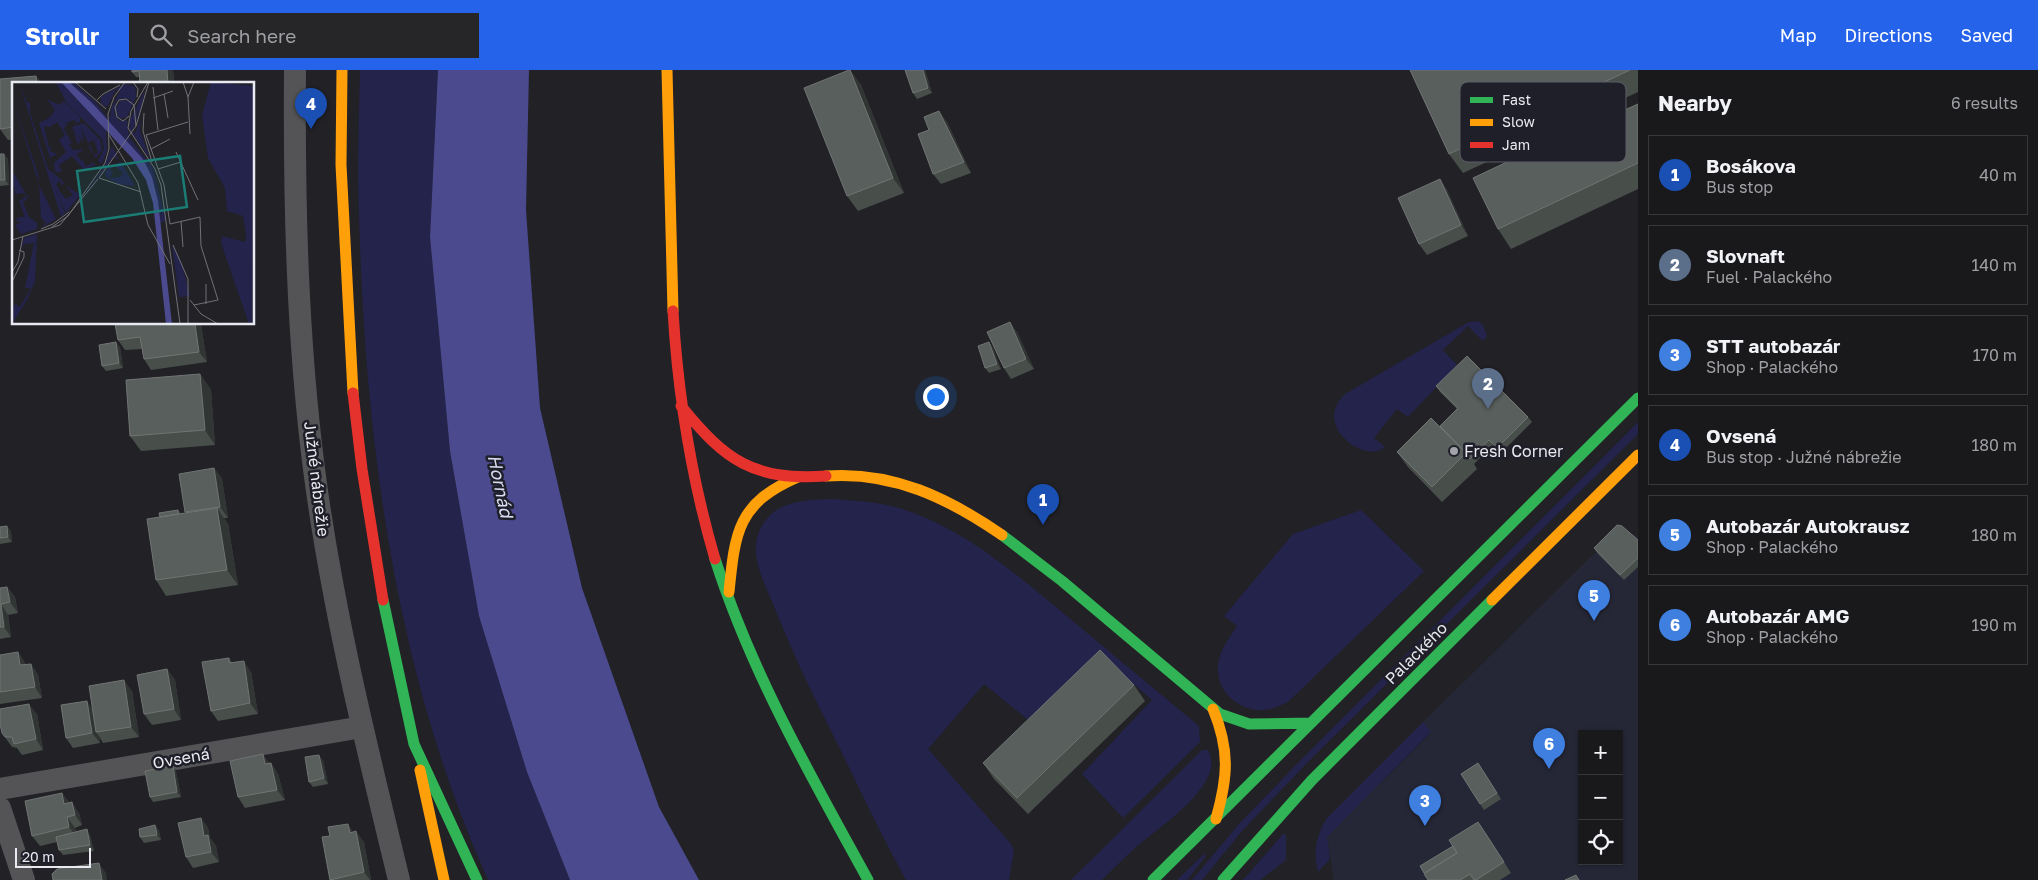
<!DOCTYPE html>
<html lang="en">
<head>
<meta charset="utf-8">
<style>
  :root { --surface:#19191c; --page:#262629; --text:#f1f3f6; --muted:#9fa0a3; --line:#37383b; --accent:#2563eb }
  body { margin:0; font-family:"Golos Text",sans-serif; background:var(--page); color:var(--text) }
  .controls { position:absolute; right:15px; bottom:15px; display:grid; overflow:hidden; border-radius:0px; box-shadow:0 1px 4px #0004 }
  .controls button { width:45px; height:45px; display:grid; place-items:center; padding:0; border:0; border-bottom:1px solid var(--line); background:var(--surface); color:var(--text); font:25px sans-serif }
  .scale { position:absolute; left:15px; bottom:12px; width:76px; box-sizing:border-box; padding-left:5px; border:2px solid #e9eaf1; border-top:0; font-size:14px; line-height:18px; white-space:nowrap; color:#e9eaf1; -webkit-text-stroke:4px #1e1f29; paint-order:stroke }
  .you { position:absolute; left:935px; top:326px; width:18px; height:18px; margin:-12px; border:4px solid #fff; border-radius:50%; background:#1a73e8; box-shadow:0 0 0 8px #1a73e833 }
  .badge { display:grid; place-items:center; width:32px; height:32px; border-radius:50%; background:var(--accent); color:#fff; font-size:16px; font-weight:700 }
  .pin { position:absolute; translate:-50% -41px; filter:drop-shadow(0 1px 2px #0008) }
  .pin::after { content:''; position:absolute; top:26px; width:18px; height:15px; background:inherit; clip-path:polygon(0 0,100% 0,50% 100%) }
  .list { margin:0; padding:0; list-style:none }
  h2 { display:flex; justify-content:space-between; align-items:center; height:65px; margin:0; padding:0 20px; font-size:21px }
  h2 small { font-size:16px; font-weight:400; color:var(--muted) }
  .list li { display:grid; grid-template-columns:32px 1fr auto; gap:15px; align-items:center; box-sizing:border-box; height:80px; margin:0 10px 10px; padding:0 10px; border:1px solid var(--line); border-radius:0px }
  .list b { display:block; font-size:19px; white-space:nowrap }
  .list p { margin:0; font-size:16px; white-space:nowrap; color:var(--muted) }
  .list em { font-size:16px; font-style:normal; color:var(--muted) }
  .icon { flex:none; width:28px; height:28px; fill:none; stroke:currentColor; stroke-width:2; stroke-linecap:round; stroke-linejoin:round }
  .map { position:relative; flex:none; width:1638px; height:810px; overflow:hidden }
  header { display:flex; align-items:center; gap:30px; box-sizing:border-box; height:70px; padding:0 25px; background:var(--accent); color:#fff }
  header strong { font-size:24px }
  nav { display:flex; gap:28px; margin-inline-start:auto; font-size:18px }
  .search { width:350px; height:45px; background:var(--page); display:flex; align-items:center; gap:12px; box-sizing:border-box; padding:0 18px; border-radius:0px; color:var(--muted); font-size:19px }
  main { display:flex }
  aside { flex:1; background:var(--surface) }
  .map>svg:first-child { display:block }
</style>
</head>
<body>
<header>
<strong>Strollr</strong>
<div class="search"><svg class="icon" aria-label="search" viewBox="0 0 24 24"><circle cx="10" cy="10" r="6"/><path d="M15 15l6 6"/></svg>Search here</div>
<nav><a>Map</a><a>Directions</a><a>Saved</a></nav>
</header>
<main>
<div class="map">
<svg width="1638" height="810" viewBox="0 0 1638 810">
  <rect width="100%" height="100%" fill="#212126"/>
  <path fill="#262736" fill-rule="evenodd" d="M1623 458 1638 467V810H1334L1327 767 1431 663 1423 652 1619 459ZM1582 664H1619V791H1582Z"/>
  <path fill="#24234c" d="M360 0H438L430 167 450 381 479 546 527 702 570 810H488C395 603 365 371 359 145 357 97 359 48 360 0Z
    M1478 251 1483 255 1487 266 1483 271 1468 256 1443 280 1457 295 1408 347 1397 339 1374 368 1385 377C1364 395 1312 355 1345 324L1469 252Z
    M1638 352V364L1306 694 1242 761 1202 810H1192L1239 754 1295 696Z
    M833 429C859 431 884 432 908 441 969 462 1019 507 1068 547 1112 584 1156 620 1199 656L1200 672 1123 748 1082 704 1152 630 1106 590 1038 658 984 614 928 679 1011 774 1014 781 1009 810H906C879 761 856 711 831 661 810 619 790 577 773 534 768 521 761 508 758 495 755 484 755 472 759 462 772 430 805 430 833 429Z
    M1361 440 1424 501 1288 632C1280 636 1271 640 1262 640 1240 641 1217 622 1218 599 1218 582 1228 570 1237 556L1224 546 1293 464Z
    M1423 652 1431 662 1327 767 1330 789 1318 802C1313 782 1316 765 1327 748Z
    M1202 680H1208C1228 714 1155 760 1135 778 1124 788 1113 799 1102 810H1071Z
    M1283 764H1286V790L1260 810H1243Z
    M1204 784 1206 786 1187 810H1177Z"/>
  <path fill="#4b4a8f" d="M438 0H529L526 140 540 338 582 518 659 737 699 810H570L527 702 479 546 450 381 430 167Z"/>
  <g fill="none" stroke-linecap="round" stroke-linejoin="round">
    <path stroke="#545456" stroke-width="22" d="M295 0C294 133 297 266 314 399 332 538 366 674 399 810
      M0 719 362 657
      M0 738 24 810"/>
    <path stroke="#30b455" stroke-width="11" d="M1002 465 1062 511 1220 644 1249 654 1311 653
      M715 489C751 602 811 706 868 810
      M383 530 414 674 477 810
      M1311 653 1638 328
      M1153 810 1311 653
      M1223 810 1312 710 1492 530"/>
    <path stroke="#ff9f0a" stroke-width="11" d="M342 0 341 95 353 323
      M667 0 673 241
      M826 406C893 401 948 428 1002 465
      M729 522C735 461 738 433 798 407
      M1492 530 1638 385
      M1213 639C1230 680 1228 707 1216 749
      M420 700 444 810"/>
    <path stroke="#e5322d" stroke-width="11" d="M673 241C678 326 691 407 715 489
      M353 323 362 399 383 530
      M681 336C725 390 753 411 826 406"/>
  </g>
  <path fill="#484f4a" d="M173 0 174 14H140L139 7H136L132 2Z
    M850 0 861 15 904 123 858 141 847 126Z
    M905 0H925L932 23 917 29 913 23Z
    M1410 0H1638V22L1597 41 1602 51 1638 34V119L1511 179 1498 159 1541 76 1537 69 1463 103 1449 84Z
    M36 6 42 14H14V69L8 70 0 59V9Z
    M947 52 971 103 941 114 933 104 929 60Z
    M0 84H4L8 89 9 115 0 116Z
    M1440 109 1447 120 1468 166 1427 185 1419 174Z
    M201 255 207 292 151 300 144 289 142 279 125 280 118 270Z
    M1017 262 1034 299 1011 309 1004 298Z
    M989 272 993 278 1001 299 989 303 985 298Z
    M120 277 123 298 106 301 102 296Z
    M200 304 211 320 215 375 141 381 130 366Z
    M1436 316 1528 347 1532 352 1501 383 1493 375 1474 394 1477 399 1442 432 1408 397 1397 382 1440 356 1457 339 1440 322Z
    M214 398 222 409 228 448H224L228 454 238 515 166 526 156 510 160 447 178 440 181 444 186 443 185 442Z
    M7 456 11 461 12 472 0 474V457Z
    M1638 470V497L1624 510 1598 484 1594 478Z
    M7 517 15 527 18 543 8 545 11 567 0 569V518Z
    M18 582 25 593 26 595 31 594 38 605 42 628 0 634V585Z
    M229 588 232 593 251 602 258 644 218 651 211 641Z
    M167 599 175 610 181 650 152 655 144 644Z
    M1134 615 1145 631 1028 744 994 709 983 693Z
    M132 621 139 667 103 673 99 666 100 673 73 678 66 668 92 638Z
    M37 644 43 680 22 685 17 678 12 677 2 663Z
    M323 690 328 714 313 717 309 712Z
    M269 693H271L278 704 285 730 245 738 238 727Z
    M1478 693 1501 729 1484 740 1461 704Z
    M173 696 176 702 181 727 153 732 150 727Z
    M62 723 69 733 79 743 82 755 75 758 76 762 90 765 94 781 63 785 59 780 57 772 40 776 32 766Z
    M201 748 208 758 210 768 216 776 219 792 193 798 186 787Z
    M155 755 159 761 161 770 144 773 140 767Z
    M353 762 364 772 371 810H330L322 767Z
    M1486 763 1511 803 1500 810H1428Z"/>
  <path fill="#313534" d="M167 0H173L174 14H168Z
    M850 0 861 15 904 123 893 108Z
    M923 0H925L932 23 928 18Z
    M36 6 42 14H37Z
    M1583 22 1597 41 1612 72 1598 52Z
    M939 41 947 52 971 103 964 92Z
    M4 84 8 89 9 115 5 110Z
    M1440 109 1447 120 1468 166 1461 155Z
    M1010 252 1017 262 1034 299 1026 289Z
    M195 254H200L201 255 207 292 199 282Z
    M116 272 120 277 123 298 119 293Z
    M989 272 993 278 1001 299 997 294Z
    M200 304 211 320 215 375 205 360Z
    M214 398 222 409 228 448 220 437Z
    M217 438 228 454 238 515 227 500Z
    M7 456 11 461 12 472 8 467Z
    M7 517 15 527 18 543 10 532Z
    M1 534 8 545 11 567 4 557Z
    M18 582 25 593 28 606 20 595Z
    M244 591 251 602 258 644 250 633Z
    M31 594 38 605 42 628 35 617Z
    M167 599 175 610 181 650 174 639Z
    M124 610 132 621 139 667 131 657Z
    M87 631 94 641 96 662 99 666 100 673 92 663Z
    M29 634 37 644 43 680 36 669Z
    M263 684 271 695 265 694Z
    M319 685 323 690 328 714 324 708Z
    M271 693 278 704 285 730 277 720Z
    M173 696 176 702 181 727 177 722Z
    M62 723 70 733 64 734Z
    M72 732 79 743 82 755 75 745Z
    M67 747 75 758 77 768 69 757Z
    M201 748 208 758 210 768 216 776 219 792 211 782 204 766Z
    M1478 752 1486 763 1511 803 1504 792Z
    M348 754 355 765 350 763Z
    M155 755 159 761 161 770 157 765Z
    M87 759 90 765 94 781 90 775Z
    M356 761 364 772 371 810H370L364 802Z
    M99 793 106 803 107 810H102Z"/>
  <path fill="#595f5c" stroke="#707573" d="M132 0H139V1L132 2Z
    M139 0H167L168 14H140Z
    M849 0H850L893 108 847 126 804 18Z
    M905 0H923L928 18 913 23Z
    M1410 0H1630L1583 22 1598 52 1638 34V93L1498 159 1473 108 1541 76 1527 47 1449 84Z
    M36 6 37 14H14V57L0 59V9Z
    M939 41 964 92 933 104 918 64 929 60 924 47Z
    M0 84H4L5 110H0Z
    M1440 109 1461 155 1419 174 1398 128Z
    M1010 252 1026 289 1004 298 987 262Z
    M115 254H195L199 282 144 289 140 267 118 270Z
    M116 272 119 293 102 296 99 275Z
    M989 272 997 294 985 298 978 276Z
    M1467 286 1528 347 1497 378 1489 370 1470 389 1466 383 1440 356 1458 338 1436 316Z
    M200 304 205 360 130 366 126 310Z
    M1431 348 1466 383 1432 417 1397 382Z
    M214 398 220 437 185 442 179 404Z
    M217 438 227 500 156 510 147 449Z
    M178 440V444L160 447 159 443Z
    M1617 455 1622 456 1638 470V488L1620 505 1594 478Z
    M7 456 8 467 0 468V457Z
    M7 517 10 532 1 534 4 557H0V518Z
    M1100 580 1134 615 1017 728 983 693Z
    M18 582 20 595 31 594 35 617 0 622V585Z
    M229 588V593L244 591 250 633 211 641 202 592Z
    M167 599 174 639 144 644 137 605Z
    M124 610 131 657 96 662 89 616Z
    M87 631 92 663 66 668 61 635Z
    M29 634 36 669 14 674 12 667H5L2 663 0 654V639Z
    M263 684 265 694 271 693 277 720 238 727 230 691Z
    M319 685 324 708 309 712 305 687Z
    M1478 693 1497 723 1480 734 1461 704Z
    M173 696 177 722 150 727 145 701Z
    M62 723 64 734 72 732 75 745 67 747 69 757 32 766 25 731Z
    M201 748 204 766 208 765 211 782 186 787 178 753Z
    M1478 752 1504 792 1476 810H1474L1470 804 1460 810H1428L1424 804 1457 783 1449 770Z
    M348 754 350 763 356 761 364 802 330 810 322 767 330 766 328 757Z
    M155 755 157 765 140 767 139 759Z
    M87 759 90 775 59 780 56 767Z
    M1453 776 1457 783 1424 803 1420 796Z
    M99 793 102 810H53L52 804 57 799Z
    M1576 805 1579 810H1565Z"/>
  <circle fill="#a3a4aa" stroke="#1e1f29" stroke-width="2" cx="1454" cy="381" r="5"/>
  <g text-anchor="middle" stroke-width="5" stroke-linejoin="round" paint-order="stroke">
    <g font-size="16" fill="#e9eaf1" stroke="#1e1f29" text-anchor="start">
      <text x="1464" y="387">Fresh Corner</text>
    </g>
    <g font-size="16" fill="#e9eaf1" stroke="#1e1f29">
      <text transform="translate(317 409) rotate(83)" y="6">Južné nábrežie</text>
      <text transform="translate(1416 583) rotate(-45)" y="6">Palackého</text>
      <text transform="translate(181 688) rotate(-10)" y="6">Ovsená</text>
    </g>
    <g font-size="18" font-style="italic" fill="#d9dbf1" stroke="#1e1f29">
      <text transform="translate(500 416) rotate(78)" y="6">Hornád</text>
    </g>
  </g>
  <g transform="translate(12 12)">
    <rect width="242" height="242" fill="#212126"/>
    <path d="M7 0 15 21 18 20V31L36 87 52 100 50 104 48 99 44 102 48 110 54 117 61 113 54 103 68 113 54 131 38 95 53 131 49 135ZM44 0H49L94 47 95 68 90 82 86 79 92 66 90 57 54 20ZM57 0H61L84 20 97 38 100 24 108 9 104 7 95 25 89 22V15L93 12 113 2 123 4 124 15 115 35 107 37 103 27 109 18 120 19 116 17 110 16 104 19 102 31 107 39 115 38 117 55 141 86 154 139 148 141 143 105 131 77ZM199 0 241 4 242 0 240 242H237L209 161 210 154 233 160 234 153 231 134 215 129 213 106 196 76 190 33ZM133 8 127 37 125 25V38L120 50 123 51 129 37 128 49 138 77 118 48V37ZM0 15 26 92 27 103 44 137 29 146 34 141 29 136 27 102ZM35 17 47 23 52 19 68 35V40L56 44 64 41 63 38 56 40 52 47 60 61 57 62 61 68 72 67 64 73 73 81V85L82 80 84 86 82 83 72 88 60 74 47 83 50 90H43L42 81 54 70 47 58 53 53 45 40 38 45 32 44 37 66 40 64 38 69 45 72 38 76 27 41 37 36 35 34 38 35 43 28ZM72 41 89 59 90 68 84 76 76 64 78 63 82 72 86 71 82 58 76 61 69 46 72 60 66 54 69 59 66 62 61 50 65 55 60 45ZM100 64 106 76 98 88 101 91 97 96 108 95 111 91 104 85 108 79 123 104 106 102 94 95 93 90 105 78 102 74 64 124 92 85ZM0 88 16 116 11 120 17 135 25 141V147L9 152 3 143 10 140H4L6 135H13L7 119 14 115 12 111 3 112ZM25 152 23 199 15 218 0 242V226L3 222 8 225 19 206H13L22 161 12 162 9 168 12 156ZM160 163 169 179 178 214 167 215Z" fill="#24234c"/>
    <path d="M49 0H57L81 22 131 77 140 95 146 119 160 242H154L141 121 134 98 120 76Z" fill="#4b4a8f"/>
    <path fill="none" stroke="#717177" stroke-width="1" d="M63 0 94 27M121 0 126 7 125 15M136 0 119 29 116 46 143 87 149 103 168 242M171 0 176 15 178 52M141 5 146 48M152 12 156 36M176 15 182 0M141 16 161 9M85 18 91 12 108 3M132 31 131 49 140 80M117 34 111 39 105 35 103 25 107 18 114 17 122 23 124 44M176 40 134 53 152 103 158 142 188 135 189 164 206 218 182 223M97 53 126 101 136 143 158 182M139 67 158 57M164 70 186 118M93 81 97 67 96 32 102 15 113 0M146 87 169 80M87 96 124 44 137 0M87 96 129 110M169 139 171 165M40 145 56 134 93 81M29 147 41 142 57 130M0 158 48 143 86 97M161 163 176 197V242M0 190 6 180 11 154M0 200 12 175V170L7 168M194 202V222M178 218 189 232 206 242"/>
    <path fill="#1a7c75" fill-opacity="0.15" stroke="#1a7c75" stroke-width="2.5" d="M168 74 175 125 72 140 65 89Z"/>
    <rect width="242" height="242" fill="none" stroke="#e9eaf1" stroke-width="2.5"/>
  </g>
  <rect x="1460" y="12" width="166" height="80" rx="8" fill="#1e1f29" stroke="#5b5c65" stroke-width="1"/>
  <rect x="1470" y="27" width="23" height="6" fill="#30b455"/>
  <rect x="1470" y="49" width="23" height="7" fill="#ff9f0a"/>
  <rect x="1470" y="72" width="23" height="6" fill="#e5322d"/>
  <g font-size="14" fill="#e9eaf1">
    <text x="1502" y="35">Fast</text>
    <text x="1502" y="57">Slow</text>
    <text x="1502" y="80">Jam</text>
  </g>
</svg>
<div class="controls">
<button>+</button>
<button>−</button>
<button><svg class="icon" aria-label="locate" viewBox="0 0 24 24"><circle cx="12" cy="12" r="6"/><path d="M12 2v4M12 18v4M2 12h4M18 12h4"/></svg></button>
</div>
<div class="scale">20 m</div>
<div class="you"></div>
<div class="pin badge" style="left:1043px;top:455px;background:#1a4fb4">1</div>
<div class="pin badge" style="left:1488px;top:339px;background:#5c6f8a">2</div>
<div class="pin badge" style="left:1425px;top:756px;background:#3f7fe0">3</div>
<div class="pin badge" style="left:311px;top:59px;background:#1a4fb4">4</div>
<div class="pin badge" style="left:1594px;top:551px;background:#3f7fe0">5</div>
<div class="pin badge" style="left:1549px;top:699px;background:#3f7fe0">6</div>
</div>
<aside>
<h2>Nearby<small>6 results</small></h2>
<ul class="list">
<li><span class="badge" style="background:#1a4fb4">1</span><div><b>Bosákova</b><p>Bus stop</p></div><em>40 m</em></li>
<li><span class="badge" style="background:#5c6f8a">2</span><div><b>Slovnaft</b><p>Fuel · Palackého</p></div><em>140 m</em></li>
<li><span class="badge" style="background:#3f7fe0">3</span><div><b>STT autobazár</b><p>Shop · Palackého</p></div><em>170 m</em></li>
<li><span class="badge" style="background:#1a4fb4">4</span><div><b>Ovsená</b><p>Bus stop · Južné nábrežie</p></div><em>180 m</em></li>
<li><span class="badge" style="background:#3f7fe0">5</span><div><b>Autobazár Autokrausz</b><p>Shop · Palackého</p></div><em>180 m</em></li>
<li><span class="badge" style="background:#3f7fe0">6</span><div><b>Autobazár AMG</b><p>Shop · Palackého</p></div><em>190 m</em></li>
</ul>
</aside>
</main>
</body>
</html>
